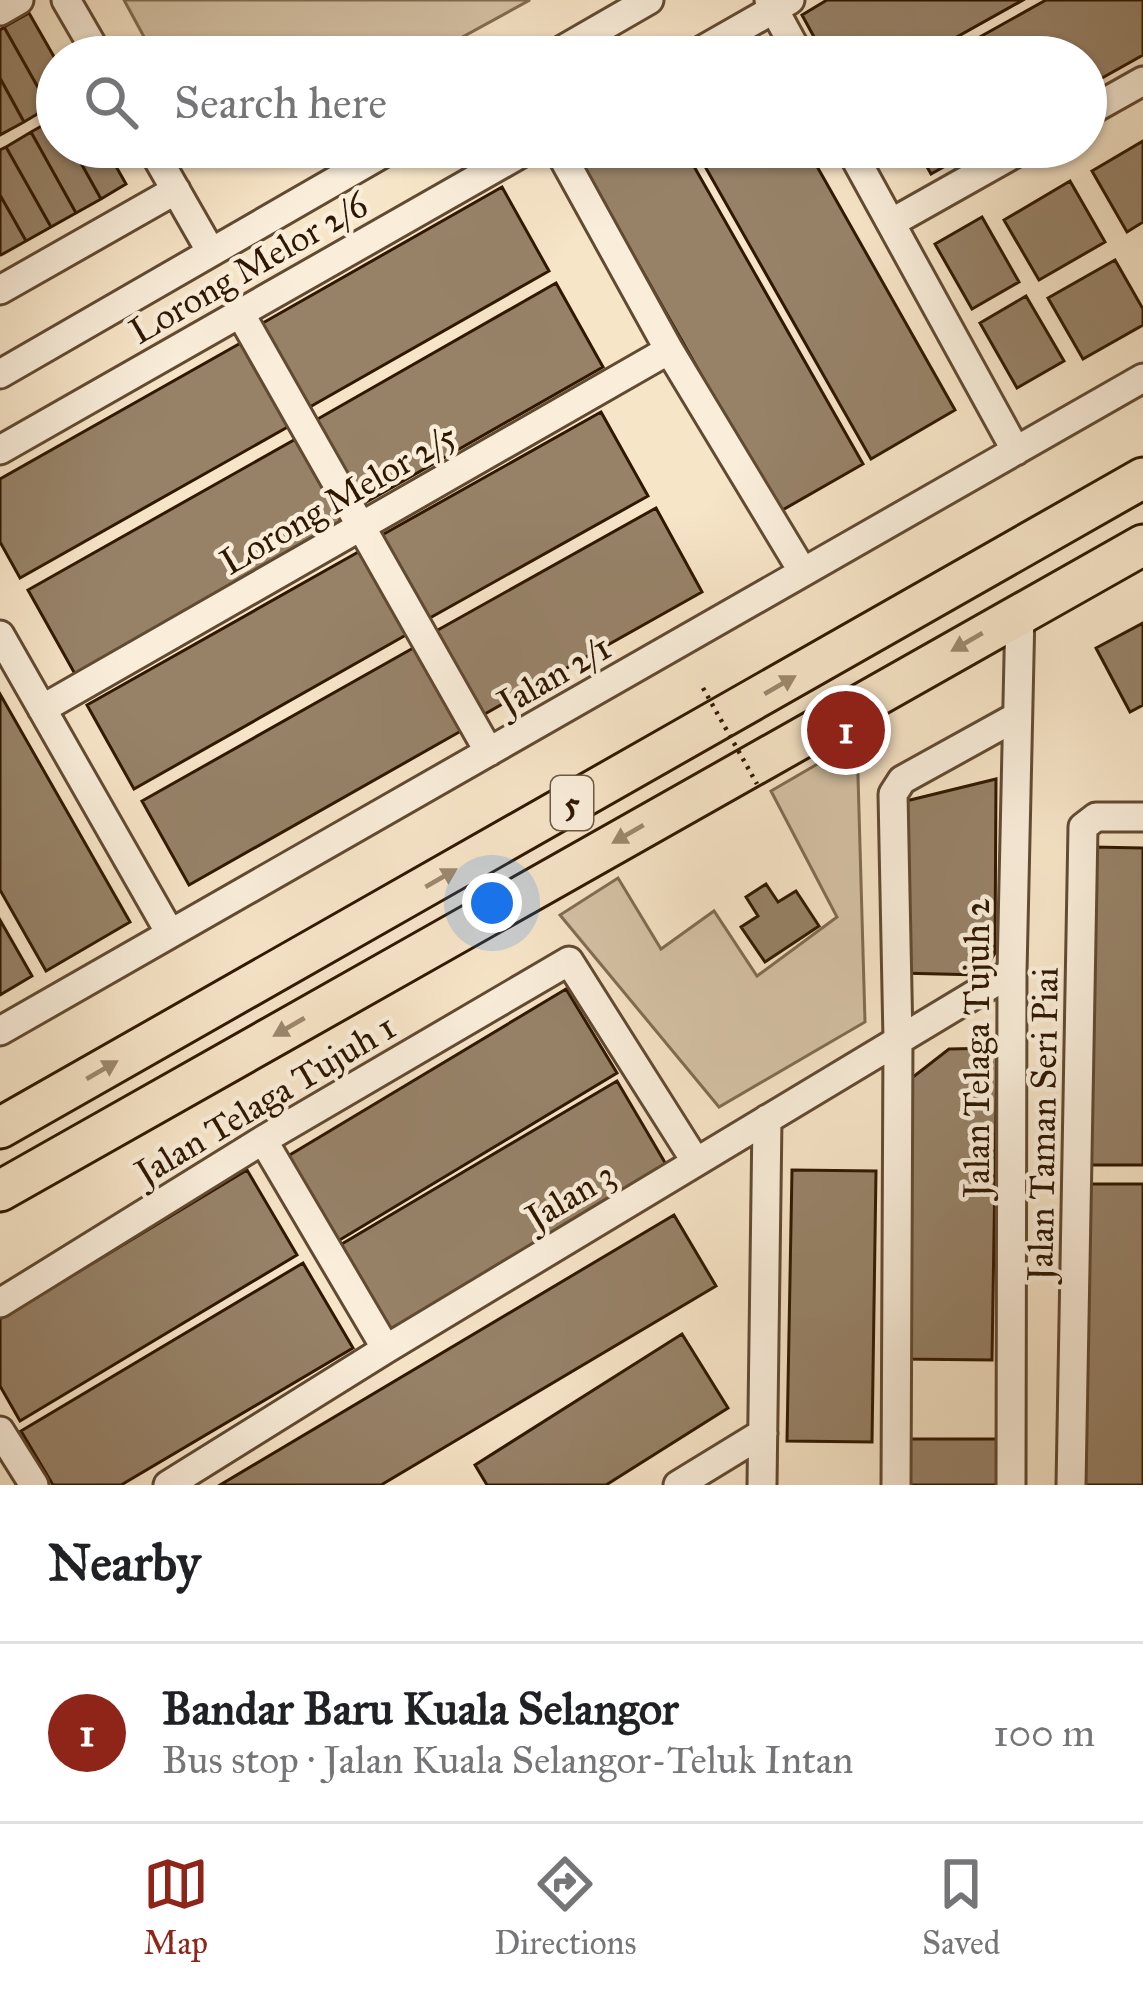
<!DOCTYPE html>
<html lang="en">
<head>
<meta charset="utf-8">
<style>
  :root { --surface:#fff; --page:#f2f2f2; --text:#202124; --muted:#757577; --line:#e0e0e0; --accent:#8f2418 }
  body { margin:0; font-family:"IM FELL Great Primer",serif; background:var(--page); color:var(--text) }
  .you { position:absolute; left:492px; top:903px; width:42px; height:42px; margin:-30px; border:9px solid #fff; border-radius:50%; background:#1a73e8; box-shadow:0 0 0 18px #1a73e833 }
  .badge { display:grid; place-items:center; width:78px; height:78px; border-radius:50%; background:var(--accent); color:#fff; font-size:39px; font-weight:700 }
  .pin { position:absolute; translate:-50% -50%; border:6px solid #fff; box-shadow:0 3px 12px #0006 }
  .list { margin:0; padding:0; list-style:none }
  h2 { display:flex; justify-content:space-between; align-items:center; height:156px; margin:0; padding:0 48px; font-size:51px }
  h2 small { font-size:39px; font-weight:400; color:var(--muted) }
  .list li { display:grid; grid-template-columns:78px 1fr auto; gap:36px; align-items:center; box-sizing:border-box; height:180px; padding:0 48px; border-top:3px solid var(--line) }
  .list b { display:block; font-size:45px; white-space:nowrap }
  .list p { margin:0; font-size:39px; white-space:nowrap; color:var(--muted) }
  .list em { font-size:39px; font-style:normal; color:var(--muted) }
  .icon { flex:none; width:66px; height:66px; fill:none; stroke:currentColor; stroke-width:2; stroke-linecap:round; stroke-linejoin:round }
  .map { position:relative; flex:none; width:1143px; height:1485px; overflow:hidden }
  .search { position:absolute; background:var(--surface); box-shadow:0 3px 9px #0004; left:36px; right:36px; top:36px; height:132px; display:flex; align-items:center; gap:30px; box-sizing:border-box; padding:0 42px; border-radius:66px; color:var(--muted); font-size:45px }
  .sheet { height:336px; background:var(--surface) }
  nav { display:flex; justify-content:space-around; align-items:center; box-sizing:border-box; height:168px; border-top:3px solid var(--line); background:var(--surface); font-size:33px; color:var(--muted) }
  nav a { display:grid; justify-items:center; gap:6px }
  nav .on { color:var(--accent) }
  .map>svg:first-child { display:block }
</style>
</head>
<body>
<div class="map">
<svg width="1143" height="1485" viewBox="0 0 1143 1485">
  <rect width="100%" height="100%" fill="#f7e5c8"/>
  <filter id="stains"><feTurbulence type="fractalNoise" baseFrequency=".00167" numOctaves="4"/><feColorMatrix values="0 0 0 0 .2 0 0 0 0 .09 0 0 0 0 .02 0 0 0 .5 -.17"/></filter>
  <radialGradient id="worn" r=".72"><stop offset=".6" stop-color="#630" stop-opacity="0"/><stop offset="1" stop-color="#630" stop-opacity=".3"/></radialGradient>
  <path fill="#d5c2a6" stroke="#826c53" stroke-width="3" d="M124 0H530L426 57H155Z
    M857 741 865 1022 719 1107 560 915 618 878 661 949 714 911 757 976 837 917 771 791Z"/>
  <path fill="#978268" stroke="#2f1700" stroke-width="3" d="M827 0H1023L921 57H825L802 15Z
    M1046 0H1143V55L1086 87V57H944Z
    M29 13 57 62V103L49 107 4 27Z
    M4 27 49 107 24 122 0 78V30Z
    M0 78 24 122 0 135Z
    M56 118 57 147H72L101 199 76 213 31 132Z
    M31 132 76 213 51 227 6 147Z
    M1143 141V222L1127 232 1092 171Z
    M6 147 51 227 26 241 0 195V150Z
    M72 147H105L126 184 101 199Z
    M604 147H683L863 464 779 512 580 161Z
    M694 147H806L955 410 871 459Z
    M916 147H979L931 174Z
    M1070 181 1105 242 1039 280 1004 220Z
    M502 187 549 271 308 408 261 324Z
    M0 195 26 241 1 255 0 254Z
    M982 217 1019 282 972 309 935 244Z
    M1115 260 1143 309V325L1083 359 1048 298Z
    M556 283 603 367 363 504 316 420Z
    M1026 296 1064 361 1017 388 980 323Z
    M246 340 293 424 20 578 0 542V479Z
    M601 412 648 496 428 619 382 535Z
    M301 436 347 520 75 674 28 590Z
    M656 508 702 592 483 715 436 631Z
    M360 551 406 635 134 789 87 705Z
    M1143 623V705L1130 712 1096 648Z
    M415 647 461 731 189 885 142 801Z
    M0 694 130 922 46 971 0 890Z
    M996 779 995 953 981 975 899 973 902 802Z
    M1092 847 1143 848V1165H1089Z
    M766 884 778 902 796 891 819 926 765 962 741 927 758 916 746 897Z
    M0 920 32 976 0 995Z
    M566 989 617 1073 333 1244 283 1159Z
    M997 1048 992 1360 900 1359 904 1084 949 1049Z
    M617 1081 667 1166 384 1333 335 1248Z
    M247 1170 297 1255 20 1421 0 1386V1319Z
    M792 1170 876 1171 872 1442 787 1441Z
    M1081 1184H1143V1485H1078Z
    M674 1215 716 1286 381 1485H220Z
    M303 1263 353 1348 121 1485H53L21 1431Z
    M682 1334 728 1408 606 1485H487L475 1465Z
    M900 1439H998V1485H900Z"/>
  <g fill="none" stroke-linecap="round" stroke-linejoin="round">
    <g stroke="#614a32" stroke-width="33">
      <path id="minor" d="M66 0 99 57
        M769 0 800 57
        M0 11 19 0
        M550 57 649 0
        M690 57 790 0
        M1086 113 1143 81
        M151 147 211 252
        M557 147 669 350 803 572
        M849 147 1016 451
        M891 223 1026 147
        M0 290 176 190
        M240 313 489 752
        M0 374 394 147
        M0 450 532 147
        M0 635 170 933
        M42 709 669 350
        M0 1031 1143 378
        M263 1140 386 1349
        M0 1303 263 1140 569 961 696 1162
        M0 1431 34 1485
        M168 1485 386 1349 1012 972
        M678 1485 763 1433
        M762 1485 767 1119
        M896 1485 898 1040 893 794 902 780 1016 717
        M1011 1485 1012 972 1020 612
        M1071 1485 1083 827 1096 817H1143"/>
    </g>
    <g stroke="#2f1700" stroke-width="45">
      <path id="highway" d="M0 1128 1143 478
        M0 1191 1143 545"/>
    </g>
    <use href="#minor" stroke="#faeedb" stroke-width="27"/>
    <use href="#highway" stroke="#f7e5c8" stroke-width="39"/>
    <path stroke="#2f1700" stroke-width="4.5" stroke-dasharray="3 6" stroke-linecap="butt" d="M703 688 757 784"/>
  </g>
  <defs><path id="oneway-solid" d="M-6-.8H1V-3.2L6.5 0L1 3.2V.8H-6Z" transform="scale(3)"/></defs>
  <g fill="#9d886e">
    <use href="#oneway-solid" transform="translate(967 642) rotate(150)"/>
    <use href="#oneway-solid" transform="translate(780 685) rotate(-30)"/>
    <use href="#oneway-solid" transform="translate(628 834) rotate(150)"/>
    <use href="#oneway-solid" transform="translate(441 878) rotate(-30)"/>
    <use href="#oneway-solid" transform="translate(289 1027) rotate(150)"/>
    <use href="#oneway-solid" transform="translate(102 1070) rotate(-30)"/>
  </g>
  <g text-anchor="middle" stroke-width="9" stroke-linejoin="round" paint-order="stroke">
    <rect fill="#faeedb" stroke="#6c5842" stroke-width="3" x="551" y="776" width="42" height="54" rx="9"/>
    <g font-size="33" font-weight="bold" fill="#2f1700">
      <text x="572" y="815">5</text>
    </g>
    <g font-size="36" fill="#2f1700" stroke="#faeedb">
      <text transform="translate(248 267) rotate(-30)" y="13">Lorong Melor 2/6</text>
      <text transform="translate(338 498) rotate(-30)" y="13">Lorong Melor 2/5</text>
      <text transform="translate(554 674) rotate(-30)" y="13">Jalan 2/1</text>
      <text transform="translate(976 1048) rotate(-90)" y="13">Jalan Telaga Tujuh 2</text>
      <text transform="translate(265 1099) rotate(-31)" y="13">Jalan Telaga Tujuh 1</text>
      <text transform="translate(1042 1124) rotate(-89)" y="13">Jalan Taman Seri Piai</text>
      <text transform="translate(570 1195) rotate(-31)" y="13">Jalan 3</text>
    </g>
  </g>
  <rect width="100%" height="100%" filter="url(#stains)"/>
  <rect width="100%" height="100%" fill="url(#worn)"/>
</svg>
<div class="you"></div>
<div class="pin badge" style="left:846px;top:730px">1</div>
<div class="search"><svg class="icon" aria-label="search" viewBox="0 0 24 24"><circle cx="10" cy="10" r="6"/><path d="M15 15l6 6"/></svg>Search here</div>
</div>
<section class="sheet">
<h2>Nearby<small></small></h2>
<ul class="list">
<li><span class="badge">1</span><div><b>Bandar Baru Kuala Selangor</b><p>Bus stop · Jalan Kuala Selangor-Teluk Intan</p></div><em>100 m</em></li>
</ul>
</section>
<nav>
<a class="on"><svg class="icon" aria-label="map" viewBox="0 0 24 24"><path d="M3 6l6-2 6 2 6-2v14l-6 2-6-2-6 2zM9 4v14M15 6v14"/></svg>Map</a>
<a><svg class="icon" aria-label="directions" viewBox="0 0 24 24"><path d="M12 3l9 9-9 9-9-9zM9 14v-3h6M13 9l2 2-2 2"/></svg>Directions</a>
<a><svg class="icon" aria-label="saved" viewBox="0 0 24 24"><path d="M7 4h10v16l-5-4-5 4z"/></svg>Saved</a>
</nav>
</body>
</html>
